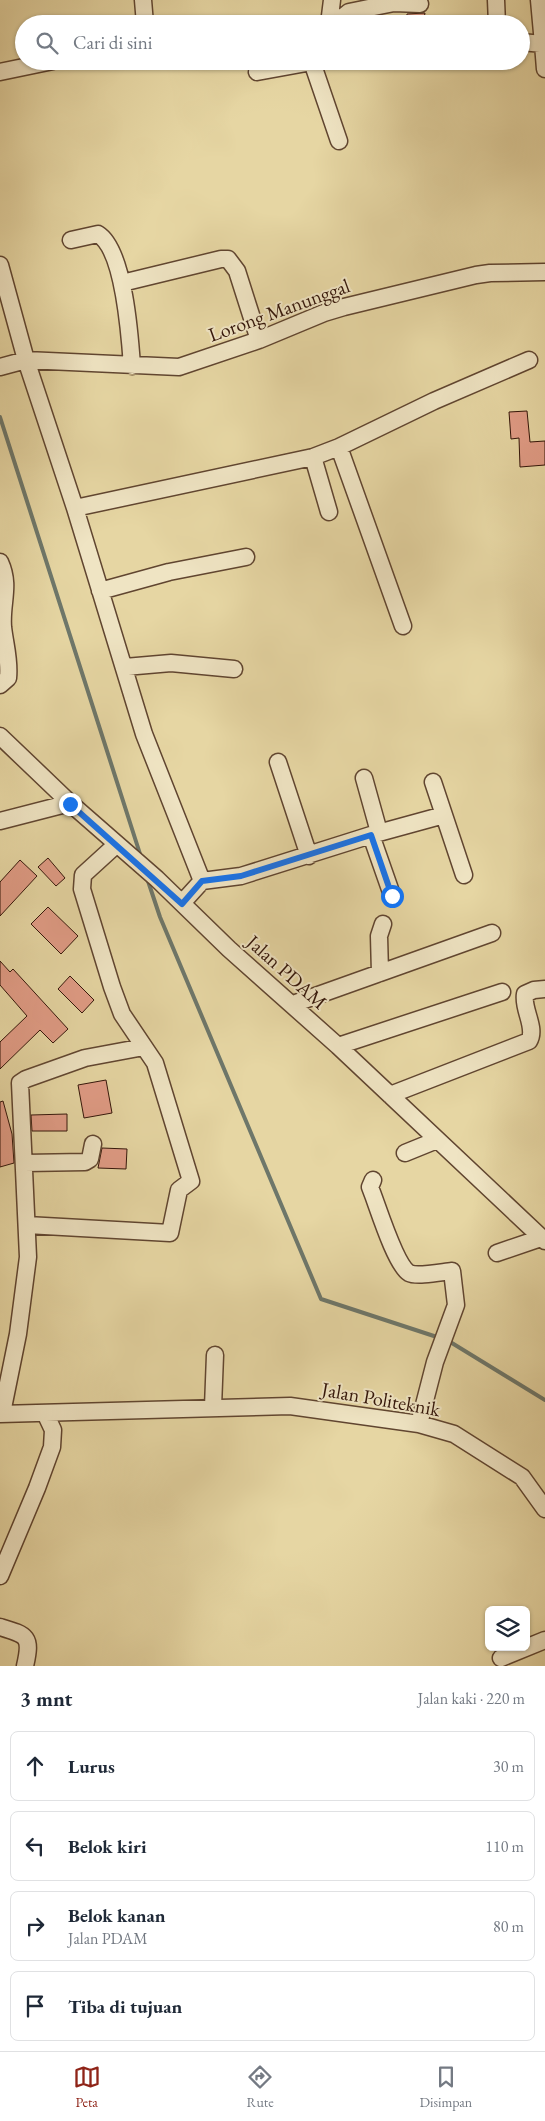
<!DOCTYPE html>
<html lang="id">
<head>
<meta charset="utf-8">
<style>
  :root { --surface:#fff; --page:#f6f6f7; --text:#1f2937; --muted:#747a83; --line:#e0e1e3; --accent:#8f2418 }
  body { margin:0; font-family:"EB Garamond",serif; background:var(--page); color:var(--text) }
  .controls { position:absolute; right:15px; bottom:15px; display:grid; overflow:hidden; border-radius:8px; box-shadow:0 1px 4px #0004 }
  .controls button { width:45px; height:45px; display:grid; place-items:center; padding:0; border:0; border-bottom:1px solid var(--line); background:var(--surface); color:var(--text); font:25px sans-serif }
  .stop { position:absolute; width:15px; height:15px; margin:-11px; border:4px solid #1a73e8; border-radius:50%; background:#fff }
  .stop.end { background:#1a73e8; border-color:#fff; box-shadow:0 1px 5px #0008 }
  .list { margin:0; padding:0; list-style:none }
  h2 { display:flex; justify-content:space-between; align-items:center; height:65px; margin:0; padding:0 20px; font-size:21px }
  h2 small { font-size:16px; font-weight:400; color:var(--muted) }
  .list li { display:grid; grid-template-columns:32px 1fr auto; gap:15px; align-items:center; box-sizing:border-box; height:70px; margin:0 10px 10px; padding:0 10px; border:1px solid var(--line); border-radius:8px }
  .list b { display:block; font-size:19px; white-space:nowrap }
  .list p { margin:0; font-size:16px; white-space:nowrap; color:var(--muted) }
  .list em { font-size:16px; font-style:normal; color:var(--muted) }
  .icon { flex:none; width:28px; height:28px; fill:none; stroke:currentColor; stroke-width:2; stroke-linecap:round; stroke-linejoin:round }
  .map { position:relative; flex:none; width:545px; height:1666px; overflow:hidden }
  .search { position:absolute; background:var(--surface); box-shadow:0 1px 4px #0004; left:15px; right:15px; top:15px; height:55px; display:flex; align-items:center; gap:12px; box-sizing:border-box; padding:0 18px; border-radius:28px; color:var(--muted); font-size:19px }
  .sheet { height:385px; background:var(--surface) }
  nav { display:flex; justify-content:space-around; align-items:center; box-sizing:border-box; height:70px; border-top:1px solid var(--line); background:var(--surface); font-size:14px; color:var(--muted) }
  nav a { display:grid; justify-items:center; gap:2px }
  nav .on { color:var(--accent) }
  .map>svg:first-child { display:block }
</style>
</head>
<body>
<div class="map">
<svg width="545" height="1666" viewBox="0 0 545 1666">
  <rect width="100%" height="100%" fill="#e6d6a3"/>
  <filter id="stains"><feTurbulence type="fractalNoise" baseFrequency=".004" numOctaves="4"/><feColorMatrix values="0 0 0 0 .2 0 0 0 0 .09 0 0 0 0 .02 0 0 0 .5 -.17"/></filter>
  <radialGradient id="worn" r=".72"><stop offset=".6" stop-color="#630" stop-opacity="0"/><stop offset="1" stop-color="#630" stop-opacity=".3"/></radialGradient>
  <g fill="none" stroke-linecap="round" stroke-linejoin="round">
    <path stroke="#6e776a" stroke-width="4" d="M0 417 141 857
      M147 878 160 917 321 1299 440 1338
      M447 1340 545 1400"/>
  </g>
  <path fill="#e19c86" stroke="#331509" d="M425 13 423 24H406L407 14Z
    M527 411 530 442 545 441V465L520 467 519 438 511 439 509 412Z
    M48 858 65 878 56 886 38 867Z
    M20 860 37 876 0 916V882Z
    M48 907 78 936 61 954 31 924Z
    M0 961 10 972 13 969 68 1029 53 1043 40 1030 0 1069V1042L27 1016 0 985Z
    M70 976 94 1000 82 1013 58 989Z
    M106 1080 112 1113 84 1118 78 1085Z
    M3 1101 12 1134 14 1163 0 1167V1102Z
    M67 1114V1131H32L31 1115Z
    M102 1148 127 1149 126 1169 98 1168Z"/>
  <g fill="none" stroke-linecap="round" stroke-linejoin="round">
    <g stroke="#604530" stroke-width="19">
      <path id="minor" d="M143 0 145 24
        M496 0 497 24
        M539 0 543 44
        M330 18 343 17 349 12 394 3 420 4
        M329 24 332 0
        M521 42 543 44 545 69
        M315 61 312 62 339 141
        M0 72 53 61
        M257 72 312 62
        M71 240 98 234C124 250 130 337 132 366
        M0 265 26 360 75 508 144 734 202 881 182 903
        M122 283 221 259H228L237 271 259 340
        M0 367 26 360 179 367 259 340 324 313 344 307 476 275 490 273 545 272
        M339 447 403 626
        M313 457 329 512
        M75 508 313 457 339 447 434 401 529 360
        M0 562C11 586 1 603 3 627 5 645 10 660 8 678L0 685
        M100 591 169 572 246 557
        M125 667 171 663 234 669
        M0 736 70 803 157 879 229 949 338 1046 545 1241
        M278 762 309 856
        M364 778 379 832
        M433 782 464 875
        M0 821 70 803
        M371 835 392 895
        M202 881 241 876 371 835 444 815
        M380 973 379 936 383 924
        M293 1004 492 933
        M338 1046 502 992
        M390 1095 529 1041C537 1028 522 1009 525 994L534 990 545 989
        M405 1153 437 1140
        M25 1163 85 1162 90 1159 93 1144
        M373 1180 370 1187 373 1195C379 1211 396 1265 409 1273 417 1277 442 1272 452 1271L456 1305 435 1362 419 1424
        M27 1225 170 1233 179 1190 191 1181 155 1063 122 1014 112 987 82 889 83 875 117 844
        M497 1253 541 1238
        M213 1407 215 1355
        M2 1413 18 1334 28 1257 20 1083 26 1079 85 1058 144 1047
        M0 1414 290 1406 419 1424 454 1434 522 1477 545 1509
        M0 1576 37 1488 52 1447 53 1430 45 1413
        M0 1627C27 1635 32 1636 25 1666
        M501 1658 545 1640"/>
    </g>
    <use href="#minor" stroke="#efe4c3" stroke-width="16"/>
  </g>
  <g fill="none" stroke-linecap="round" stroke-linejoin="round">
    <path stroke="#1a73e8" stroke-width="6" d="M70 804 182 904 202 881 241 876 371 835 392 896"/>
  </g>
  <g text-anchor="middle" stroke-width="4" stroke-linejoin="round" paint-order="stroke">
    <g font-size="20" fill="#331509" stroke="#efe4c3">
      <text transform="translate(279 310) rotate(-20)" y="7">Lorong Manunggal</text>
      <text transform="translate(287 972) rotate(42)" y="7">Jalan PDAM</text>
      <text transform="translate(381 1399) rotate(10)" y="7">Jalan Politeknik</text>
    </g>
  </g>
  <rect width="100%" height="100%" filter="url(#stains)"/>
  <rect width="100%" height="100%" fill="url(#worn)"/>
</svg>
<div class="controls">
<button><svg class="icon" aria-label="layers" viewBox="0 0 24 24"><path d="M12 4l9 5-9 5-9-5zM3 14l9 5 9-5"/></svg></button>
</div>
<div class="stop" style="left:392px;top:896px"></div>
<div class="stop end" style="left:70px;top:804px"></div>
<div class="search"><svg class="icon" aria-label="search" viewBox="0 0 24 24"><circle cx="10" cy="10" r="6"/><path d="M15 15l6 6"/></svg>Cari di sini</div>
</div>
<section class="sheet">
<h2>3 mnt<small>Jalan kaki · 220 m</small></h2>
<ul class="list">
<li><svg class="icon" aria-label="ahead" viewBox="0 0 24 24"><path d="M12 20V5M6 11l6-6 6 6"/></svg><div><b>Lurus</b></div><em>30 m</em></li>
<li><svg class="icon" aria-label="left" viewBox="0 0 24 24"><path d="M17 20v-9H6M10 6l-5 5 5 5"/></svg><div><b>Belok kiri</b></div><em>110 m</em></li>
<li><svg class="icon" aria-label="right" viewBox="0 0 24 24"><path d="M7 20v-9h11M14 6l5 5-5 5"/></svg><div><b>Belok kanan</b><p>Jalan PDAM</p></div><em>80 m</em></li>
<li><svg class="icon" aria-label="arrive" viewBox="0 0 24 24"><path d="M6 21V4h12l-3 4 3 4H6"/></svg><div><b>Tiba di tujuan</b></div></li>
</ul>
</section>
<nav>
<a class="on"><svg class="icon" aria-label="map" viewBox="0 0 24 24"><path d="M3 6l6-2 6 2 6-2v14l-6 2-6-2-6 2zM9 4v14M15 6v14"/></svg>Peta</a>
<a><svg class="icon" aria-label="directions" viewBox="0 0 24 24"><path d="M12 3l9 9-9 9-9-9zM9 14v-3h6M13 9l2 2-2 2"/></svg>Rute</a>
<a><svg class="icon" aria-label="saved" viewBox="0 0 24 24"><path d="M7 4h10v16l-5-4-5 4z"/></svg>Disimpan</a>
</nav>
</body>
</html>
